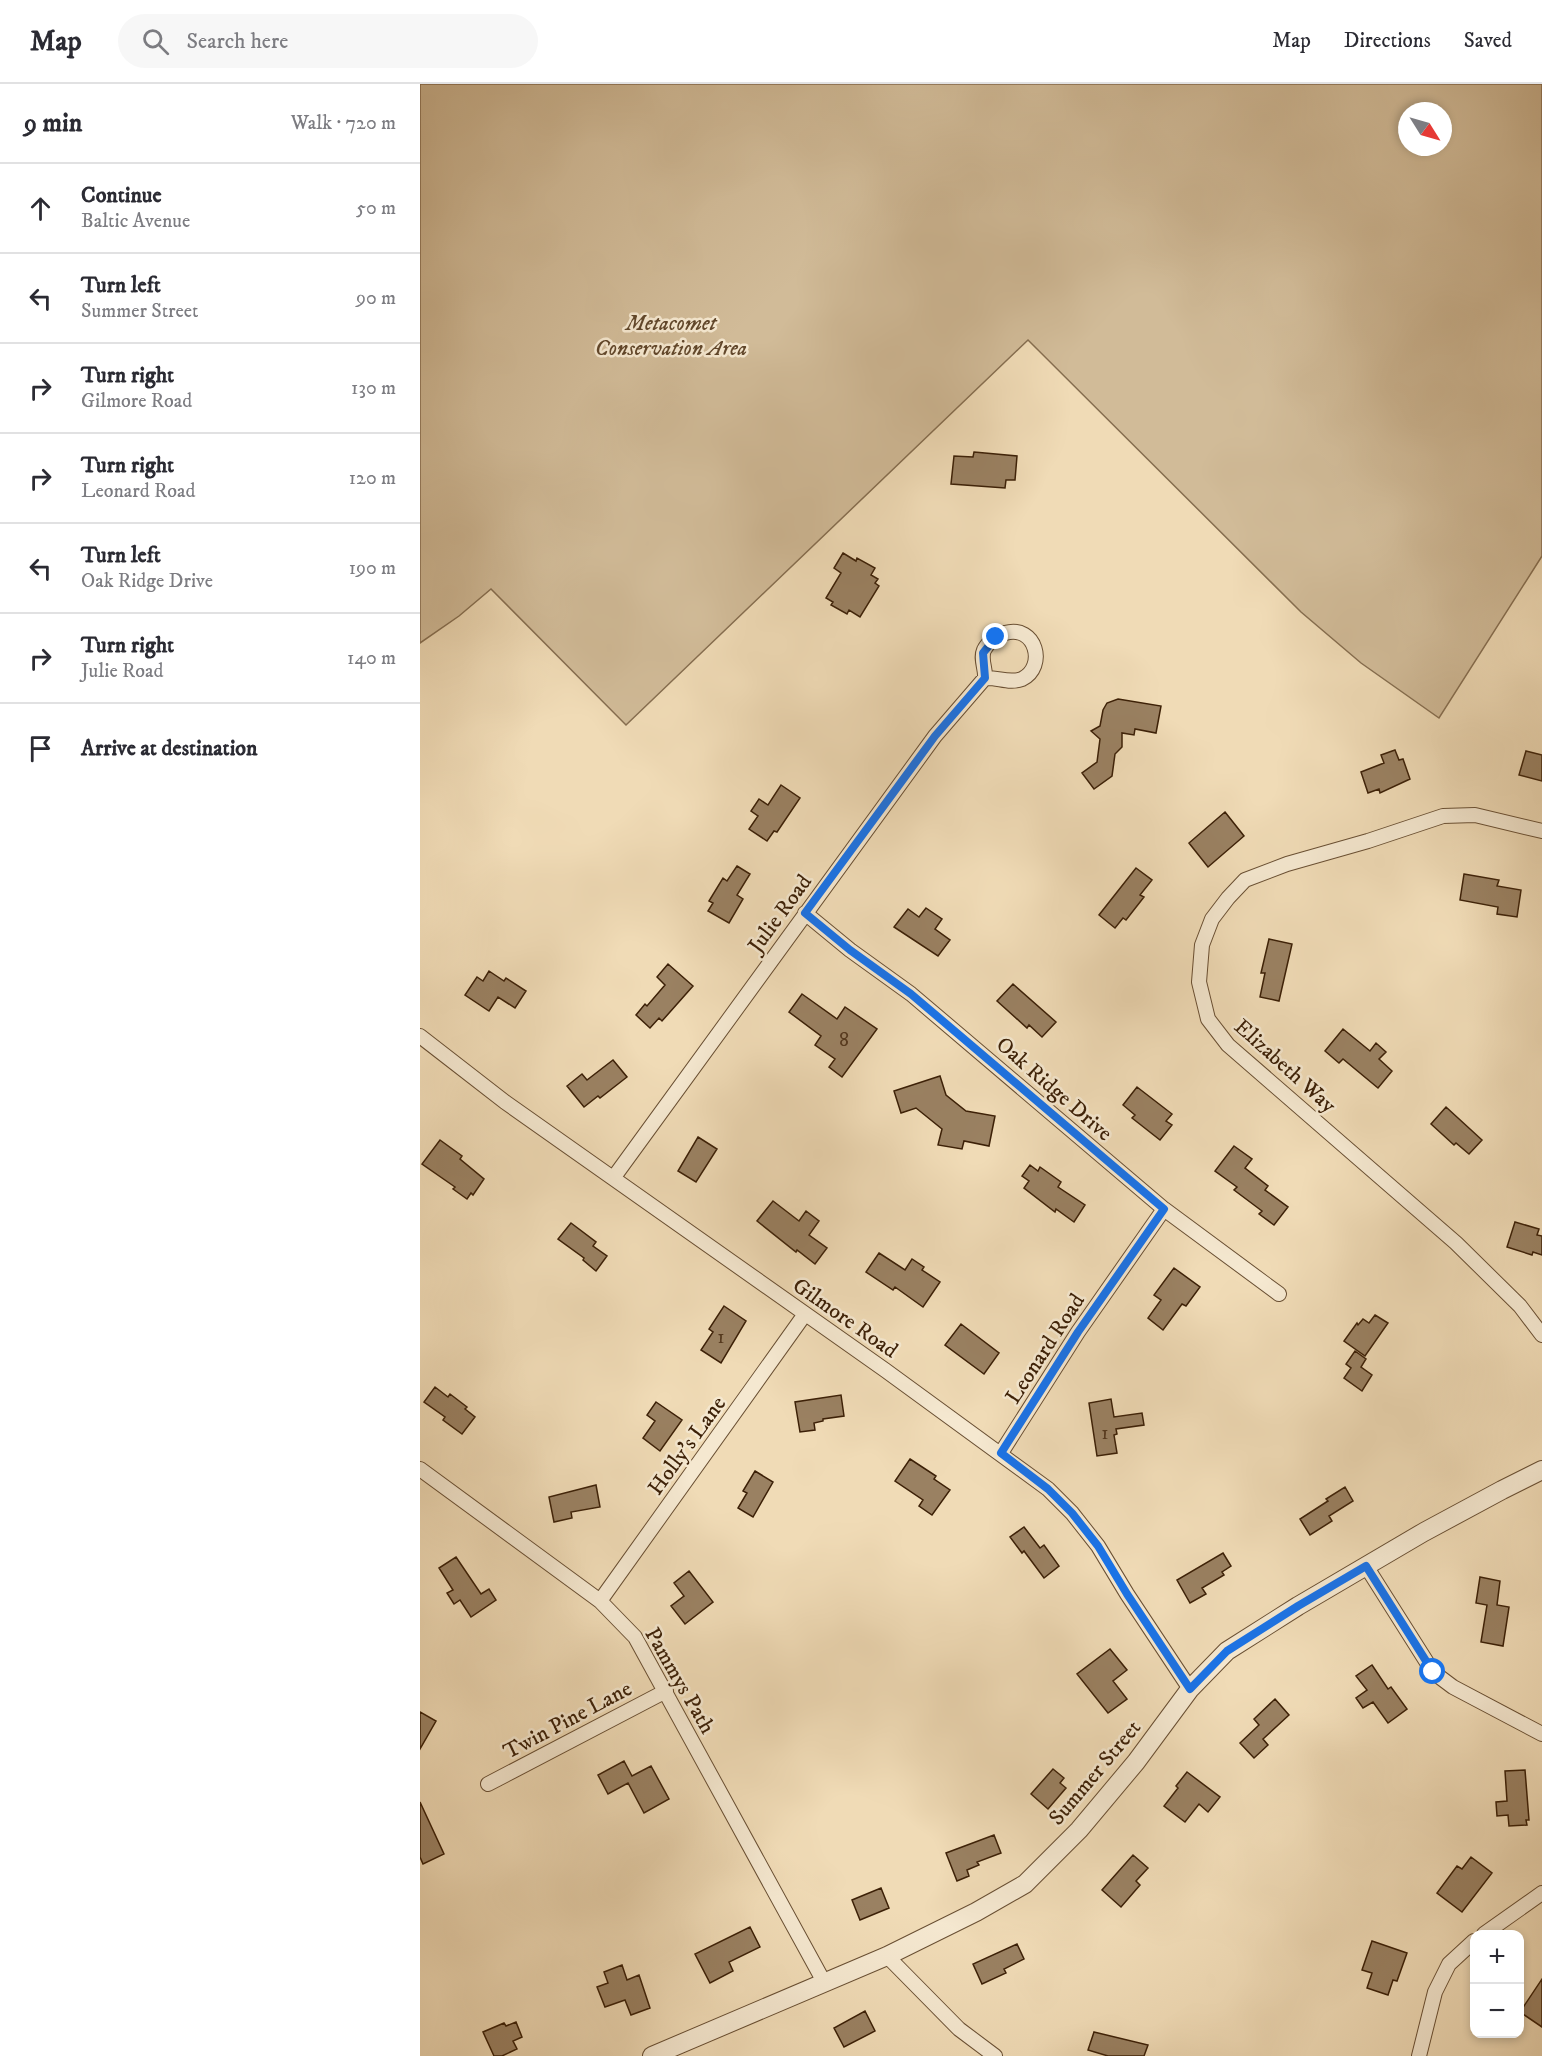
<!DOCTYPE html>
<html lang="en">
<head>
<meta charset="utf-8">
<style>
  :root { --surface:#fff; --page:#f7f7f7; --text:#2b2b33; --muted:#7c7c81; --line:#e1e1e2 }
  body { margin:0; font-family:"IM FELL DW Pica",serif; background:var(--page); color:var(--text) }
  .controls { position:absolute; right:18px; bottom:18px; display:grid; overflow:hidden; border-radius:12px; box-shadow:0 3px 9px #0003 }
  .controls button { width:54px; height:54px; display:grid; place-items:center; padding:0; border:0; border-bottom:2px solid var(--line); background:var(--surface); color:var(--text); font:30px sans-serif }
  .compass { position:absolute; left:978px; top:18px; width:54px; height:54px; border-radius:50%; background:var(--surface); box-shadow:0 3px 9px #0003; rotate:127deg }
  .stop { position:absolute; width:18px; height:18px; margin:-14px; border:4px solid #1a73e8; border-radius:50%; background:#fff }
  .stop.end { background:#1a73e8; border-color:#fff; box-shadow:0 2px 6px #0008 }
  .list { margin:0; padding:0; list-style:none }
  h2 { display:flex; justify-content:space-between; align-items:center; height:78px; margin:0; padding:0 24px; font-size:26px }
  h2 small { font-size:20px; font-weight:400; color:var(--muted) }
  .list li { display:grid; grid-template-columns:39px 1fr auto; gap:18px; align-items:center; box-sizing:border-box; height:90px; padding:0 24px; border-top:2px solid var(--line) }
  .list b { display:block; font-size:22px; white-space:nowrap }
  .list p { margin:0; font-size:20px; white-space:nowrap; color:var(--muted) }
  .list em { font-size:20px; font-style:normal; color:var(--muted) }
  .icon { flex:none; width:33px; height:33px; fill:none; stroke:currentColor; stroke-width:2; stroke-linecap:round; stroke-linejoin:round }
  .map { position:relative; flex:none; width:1122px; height:1972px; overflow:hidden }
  header { display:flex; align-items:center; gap:36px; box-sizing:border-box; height:84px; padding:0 30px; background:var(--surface); border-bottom:2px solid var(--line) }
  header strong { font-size:28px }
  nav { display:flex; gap:33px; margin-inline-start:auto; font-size:21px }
  .search { width:420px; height:54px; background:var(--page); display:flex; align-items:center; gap:15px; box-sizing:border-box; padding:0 21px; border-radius:33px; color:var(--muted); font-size:22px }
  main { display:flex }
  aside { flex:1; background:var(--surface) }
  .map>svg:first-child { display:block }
</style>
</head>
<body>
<header>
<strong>Map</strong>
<div class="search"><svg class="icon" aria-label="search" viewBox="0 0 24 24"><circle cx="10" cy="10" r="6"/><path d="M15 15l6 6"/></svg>Search here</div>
<nav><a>Map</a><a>Directions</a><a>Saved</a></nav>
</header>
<main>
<aside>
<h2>9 min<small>Walk · 720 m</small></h2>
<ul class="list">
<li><svg class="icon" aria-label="ahead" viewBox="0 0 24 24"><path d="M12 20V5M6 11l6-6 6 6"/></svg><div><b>Continue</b><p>Baltic Avenue</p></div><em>50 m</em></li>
<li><svg class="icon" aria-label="left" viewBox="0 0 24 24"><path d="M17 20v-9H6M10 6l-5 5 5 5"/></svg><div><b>Turn left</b><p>Summer Street</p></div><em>90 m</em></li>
<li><svg class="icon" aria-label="right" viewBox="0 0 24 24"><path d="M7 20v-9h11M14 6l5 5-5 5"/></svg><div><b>Turn right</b><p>Gilmore Road</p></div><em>130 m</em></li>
<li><svg class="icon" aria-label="right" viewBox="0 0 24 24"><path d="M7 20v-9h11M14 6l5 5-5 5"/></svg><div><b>Turn right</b><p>Leonard Road</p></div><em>120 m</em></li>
<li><svg class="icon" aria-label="left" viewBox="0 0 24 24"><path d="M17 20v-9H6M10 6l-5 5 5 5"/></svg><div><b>Turn left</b><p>Oak Ridge Drive</p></div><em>190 m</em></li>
<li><svg class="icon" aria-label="right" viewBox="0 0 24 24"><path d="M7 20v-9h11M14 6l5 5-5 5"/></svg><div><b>Turn right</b><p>Julie Road</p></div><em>140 m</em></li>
<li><svg class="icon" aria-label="arrive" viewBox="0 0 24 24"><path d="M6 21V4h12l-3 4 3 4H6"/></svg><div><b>Arrive at destination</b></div></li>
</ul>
</aside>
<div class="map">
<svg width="1122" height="1972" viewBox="0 0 1122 1972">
  <rect width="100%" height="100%" fill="#f0dbb6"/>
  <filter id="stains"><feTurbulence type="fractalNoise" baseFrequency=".00333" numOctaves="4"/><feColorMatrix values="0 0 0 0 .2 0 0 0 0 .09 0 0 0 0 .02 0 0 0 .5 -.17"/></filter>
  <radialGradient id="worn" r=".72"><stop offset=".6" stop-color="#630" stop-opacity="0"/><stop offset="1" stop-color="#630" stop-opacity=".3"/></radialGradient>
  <path fill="#d1bb98" stroke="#866e50" stroke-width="1.5" fill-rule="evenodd" d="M0 0H1122V472L1019 634 941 579 881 528 608 256 206 641 71 505 39 532 0 559ZM987 27H1023V63H987Z"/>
  <path fill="#9a8162" stroke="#3c2007" stroke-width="1.5" d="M554 368 597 372 595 396H586L585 404 531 400 534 372 553 373Z
    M423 469 436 477 437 474 455 484 451 491 458 495 455 499 459 502 440 533 429 526 427 530 411 521 413 518 406 514 421 489 414 484Z
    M698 615 741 622 736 649 715 645 714 651 702 649V663L695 670 692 692 674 705 662 689 677 678 680 655 671 647 680 642 683 626 687 619Z
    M975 666 979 676 983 675 990 695 960 709 959 705 948 709 941 688 964 679 961 671Z
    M1106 667 1122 671V697L1099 691Z
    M361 701 380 714 357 748 354 747 347 757 329 745 338 732 331 727 339 715 348 721Z
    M805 728 824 752 788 783 769 759Z
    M317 782 330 790 317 811 323 815 309 839 288 827 293 819 289 817 303 794 307 797Z
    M716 784 732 796 720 811 724 813 706 836 703 834 695 844 679 831Z
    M1044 790 1079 796 1077 802 1101 806 1097 833 1077 830 1078 823 1040 816Z
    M506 824 522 835 515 845 530 856 518 872 474 843 488 825 499 833Z
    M849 855 872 860 859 917 840 913 845 889H841Z
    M248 880 273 902 242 937 239 934 230 944 216 931 225 920 227 922 245 901 237 893Z
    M69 887 84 897 86 894 106 907 95 924 78 913 69 927 45 911 57 893 63 897Z
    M593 900 636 938 622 953 609 941 607 944 577 917Z
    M382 910 417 935 425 923 457 945 422 993 409 983 415 975 395 961 401 952 369 928Z
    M923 945 950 967 956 959 966 968 959 975 972 987 958 1004 923 975 919 979 905 967Z
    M193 976 207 993 180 1014 178 1012 164 1023 147 1002 162 990 167 996Z
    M520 992 526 1011 546 1027 575 1032 569 1062 544 1057 542 1065 518 1061 522 1045 496 1024 481 1029 474 1007Z
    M717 1003 752 1030 746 1037 752 1041 740 1056 712 1034 715 1031 703 1021Z
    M1026 1023 1062 1056 1049 1070 1036 1059 1034 1061 1011 1040Z
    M278 1053 297 1065 276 1098 258 1087Z
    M20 1056 42 1072 40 1075 64 1095 53 1111 51 1109 47 1115 33 1105 35 1103 2 1080Z
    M814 1062 832 1075 825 1084 848 1102 845 1106 868 1123 854 1141 839 1130 842 1127 814 1106 817 1103 795 1087Z
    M610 1081 618 1087 620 1083 641 1098 638 1103 665 1121 654 1138 636 1125 635 1128 604 1104 609 1097 602 1092Z
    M353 1117 379 1137 386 1127 399 1137 389 1151 407 1164 395 1180 377 1166 376 1168 337 1137Z
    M1095 1138 1119 1145 1117 1151 1122 1152V1171L1113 1168 1112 1171 1087 1163Z
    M151 1139 176 1158 173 1162 187 1172 176 1187 163 1176 164 1174 138 1155Z
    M459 1169 485 1186 492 1175 504 1183 502 1186 520 1198 503 1223 475 1203 473 1206 446 1188Z
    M754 1184 780 1203 766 1222 762 1220 743 1246 728 1234 741 1216 734 1211Z
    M304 1222 326 1237 301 1279 281 1266 293 1248 289 1245Z
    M955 1231 968 1239 945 1272 924 1257 937 1239 938 1241 943 1235 949 1239Z
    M541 1240 579 1269 564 1290 525 1261Z
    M935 1267 946 1275 941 1283 952 1291 942 1307 924 1294 931 1284 926 1280Z
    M15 1303 28 1313 30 1310 47 1323 45 1325 55 1333 42 1350 23 1336 25 1333 4 1318Z
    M421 1311 424 1332 403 1335V1337L394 1339 395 1346 380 1348 375 1318Z
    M691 1315 694 1333 722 1329 724 1341 696 1345 697 1350 694 1351 697 1369 677 1372 669 1319Z
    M236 1318 262 1336 240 1367 223 1354 235 1337 227 1331Z
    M490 1375 516 1392 514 1395 530 1406 512 1431 499 1422 503 1416 475 1397Z
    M335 1387 353 1398 333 1433 318 1424 327 1409 323 1407Z
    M176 1401 180 1423 151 1428 152 1434 134 1438 129 1413Z
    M925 1403 933 1417 909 1432 912 1437 890 1451 880 1435 908 1417 906 1415Z
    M604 1443 620 1464 624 1461 639 1482 624 1494 604 1467 602 1469 590 1453Z
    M803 1469 811 1482 802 1488 804 1491 782 1504 786 1510 770 1519 757 1496Z
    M36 1473 61 1510 69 1505 76 1516 51 1533 40 1516 34 1520 27 1509 33 1506 19 1484Z
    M269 1487 293 1518 265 1540 251 1522 264 1512 254 1499Z
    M1060 1493 1080 1497 1077 1521 1089 1523 1083 1562 1061 1558 1067 1521 1056 1519Z
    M690 1565 707 1586 693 1597 707 1615 688 1629 657 1590Z
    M952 1581 968 1605 971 1603 987 1625 968 1639 953 1618 943 1624 936 1614 947 1606 936 1592Z
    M855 1615 869 1631 843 1655 848 1661 834 1674 820 1659 839 1641 834 1635Z
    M0 1628 16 1637 0 1665Z
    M204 1677 212 1692 231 1682 249 1715 224 1729 208 1699 188 1710 178 1691Z
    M633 1685 644 1694 640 1699 646 1704 628 1725 611 1710Z
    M1105 1686 1109 1736H1106L1107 1741 1089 1742 1088 1731 1077 1732 1076 1718 1087 1717 1085 1687Z
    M767 1688 800 1713 788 1728 779 1720 765 1738 744 1722 758 1704 756 1702Z
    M0 1718 24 1770 3 1780 0 1773Z
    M574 1751 581 1769 557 1778 559 1781 547 1786 549 1792 537 1797 526 1769Z
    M713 1771 728 1784 716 1797 720 1801 701 1823 682 1806Z
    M1051 1773 1072 1789 1042 1828 1017 1809 1037 1782 1042 1785Z
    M461 1804 469 1824 440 1836 432 1816Z
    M330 1843 340 1863 309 1878 313 1887 290 1899 275 1870Z
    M952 1857 987 1869 977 1897 973 1896 968 1911 947 1904 952 1889 942 1886Z
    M597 1860 604 1875 584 1885 586 1889 562 1900 553 1880Z
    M202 1881 207 1896 219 1891 230 1924 211 1931 205 1916 185 1923 177 1903 188 1899 184 1888Z
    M1122 1895V1943L1100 1928Z
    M445 1927 455 1947 424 1963 414 1944Z
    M96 1938 102 1953 93 1957 97 1965 82 1972H74L63 1948 84 1939 86 1942Z
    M674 1948 728 1961 724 1972H688L668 1966Z"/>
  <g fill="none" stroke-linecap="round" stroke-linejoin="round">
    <g stroke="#694f33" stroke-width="16">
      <path id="minor" d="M1122 747 1055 731 1023 732 948 757 867 780 825 796 808 814 792 835 782 861 779 898 788 935 808 961 1036 1159 1100 1222 1122 1251
        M385 829 430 866 491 910 744 1125 859 1210
        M0 952 85 1018 465 1286 628 1405 652 1429 678 1462 707 1510 770 1605
        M194 1093 515 652 565 594C578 593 589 600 602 595 627 583 616 540 585 549 577 551 568 558 564 566 560 575 566 585 565 594
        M581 1369 658 1248 744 1125
        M0 1385 180 1517 215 1553 404 1898
        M946 1482 1013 1588 1033 1603 1122 1650
        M180 1517 385 1230
        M68 1700 246 1607
        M1064 1850 1122 1809
        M467 1872 539 1945 575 1972
        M999 1972 1015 1908 1029 1880 1054 1857"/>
    </g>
    <g stroke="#694f33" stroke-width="20">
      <path id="tertiary" d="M232 1972 467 1872 556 1828 605 1800 659 1746 716 1678 770 1605 807 1567 878 1522 1004 1448 1082 1406 1122 1386"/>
    </g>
    <use href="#minor" stroke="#f5e8d0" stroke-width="14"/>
    <use href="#tertiary" stroke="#f5e8d0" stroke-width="18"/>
  </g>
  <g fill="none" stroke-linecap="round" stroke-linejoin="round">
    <path stroke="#1a73e8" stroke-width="8" d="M576 553 563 569 565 594 515 652 385 829 430 866 491 910 744 1125 658 1248 581 1369 628 1405 652 1429 678 1462 707 1510 770 1605 807 1567 878 1522 946 1482 1013 1588"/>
  </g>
  <g text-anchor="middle" stroke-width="5" stroke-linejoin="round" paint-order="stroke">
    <g font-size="20" fill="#54381e">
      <text x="424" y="962">8</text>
      <text x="301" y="1259">1</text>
      <text x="685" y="1355">1</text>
    </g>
    <g font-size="22" font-style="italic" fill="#61472b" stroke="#f5e8d0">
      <text x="251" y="246">Metacomet<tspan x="251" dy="25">Conservation Area</tspan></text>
    </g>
    <g font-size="22" fill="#3c2007" stroke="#f5e8d0">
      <text transform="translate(359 829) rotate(-54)" y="8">Julie Road</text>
      <text transform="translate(866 981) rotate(42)" y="8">Elizabeth Way</text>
      <text transform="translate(635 1004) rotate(41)" y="8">Oak Ridge Drive</text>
      <text transform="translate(426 1233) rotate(35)" y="8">Gilmore Road</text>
      <text transform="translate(624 1264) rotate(-57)" y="8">Leonard Road</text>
      <text transform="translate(266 1361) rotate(-54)" y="8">Holly's Lane</text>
      <text transform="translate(261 1596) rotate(60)" y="8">Pammys Path</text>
      <text transform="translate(147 1635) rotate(-28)" y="8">Twin Pine Lane</text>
      <text transform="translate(674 1688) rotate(-50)" y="8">Summer Street</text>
    </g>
  </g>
  <rect width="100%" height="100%" filter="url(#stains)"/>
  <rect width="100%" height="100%" fill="url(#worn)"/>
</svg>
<div class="controls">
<button>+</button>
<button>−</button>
</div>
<svg class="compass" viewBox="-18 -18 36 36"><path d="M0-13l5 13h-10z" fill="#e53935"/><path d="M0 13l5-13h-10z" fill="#7c7c81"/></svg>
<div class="stop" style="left:1013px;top:1588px"></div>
<div class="stop end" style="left:576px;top:553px"></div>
</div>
</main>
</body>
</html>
